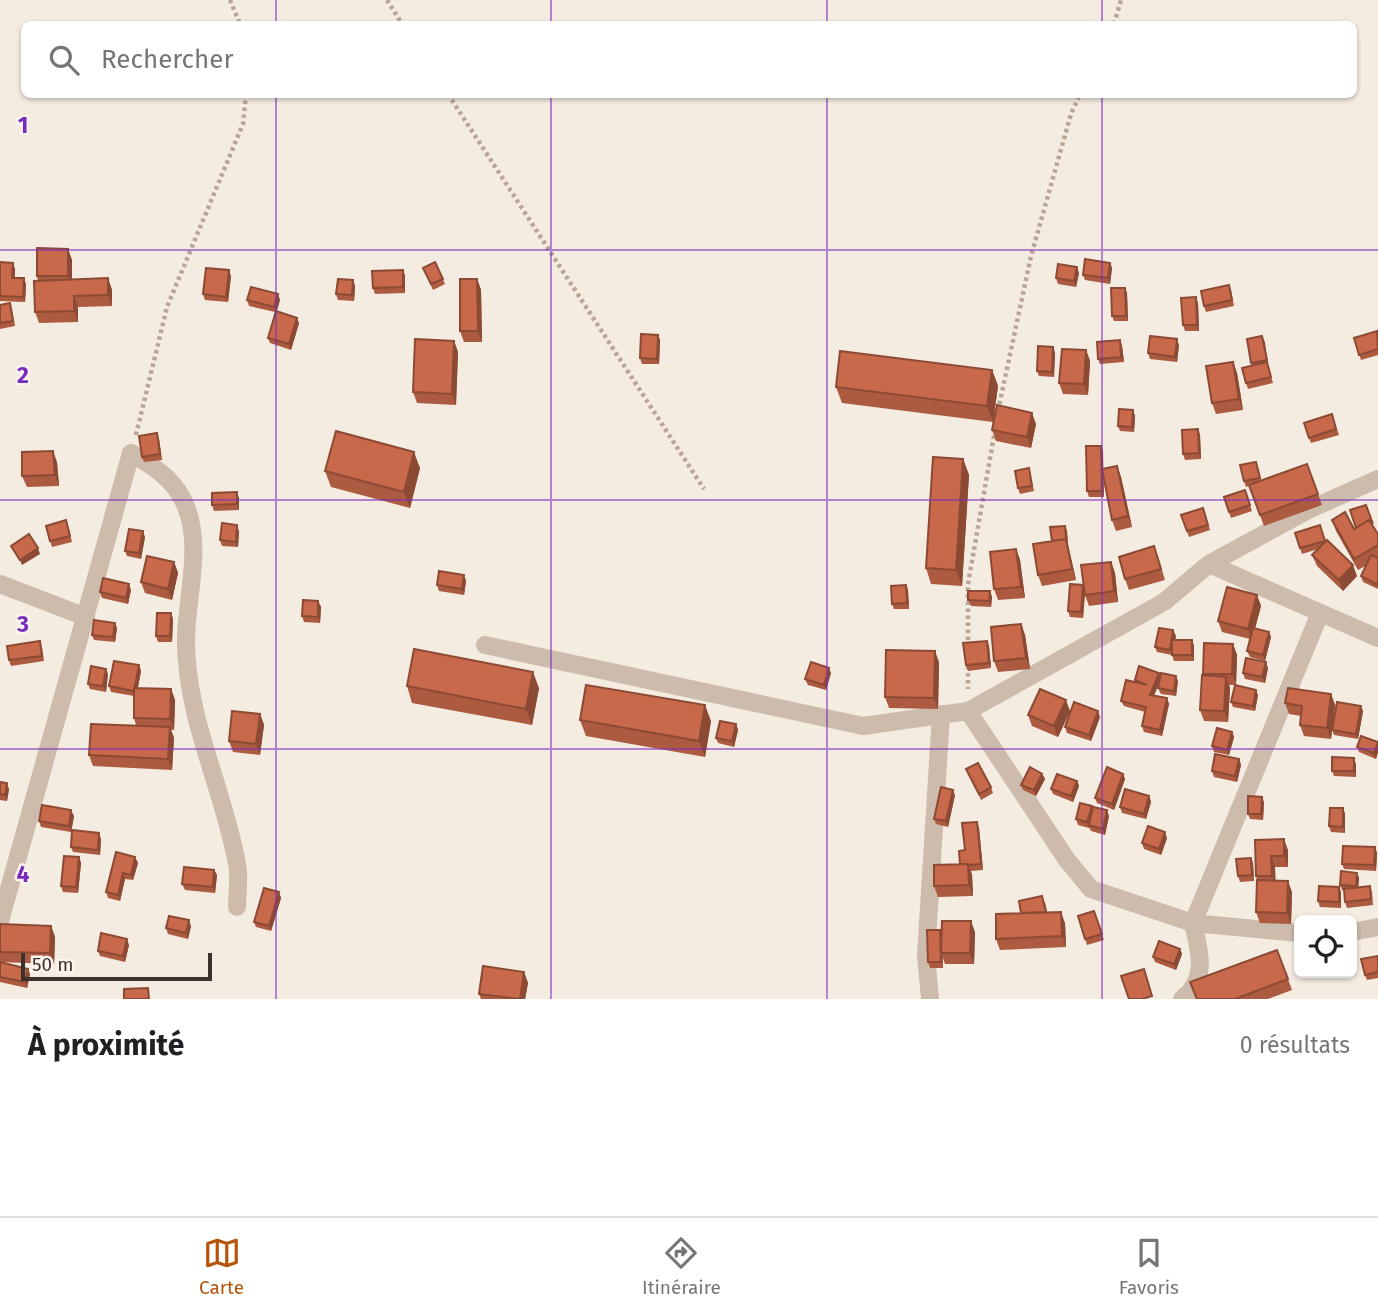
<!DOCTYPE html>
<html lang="fr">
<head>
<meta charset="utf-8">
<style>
  :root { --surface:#fff; --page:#f6f6f6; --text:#202124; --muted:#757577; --line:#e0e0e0; --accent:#b45309 }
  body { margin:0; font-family:"Fira Sans",sans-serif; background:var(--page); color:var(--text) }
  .controls { position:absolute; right:21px; bottom:21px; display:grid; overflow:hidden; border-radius:10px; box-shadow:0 2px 5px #0004 }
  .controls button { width:63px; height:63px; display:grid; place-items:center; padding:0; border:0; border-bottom:2px solid var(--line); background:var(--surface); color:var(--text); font:35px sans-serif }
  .scale { position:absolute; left:21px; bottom:18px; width:191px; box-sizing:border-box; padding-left:7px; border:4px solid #3b302b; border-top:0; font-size:19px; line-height:24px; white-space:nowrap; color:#3b302b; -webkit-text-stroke:5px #fbf5ee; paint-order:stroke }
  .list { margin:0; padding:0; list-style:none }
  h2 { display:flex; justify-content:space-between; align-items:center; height:91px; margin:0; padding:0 28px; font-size:30px }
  h2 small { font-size:23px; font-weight:400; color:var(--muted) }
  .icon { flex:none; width:38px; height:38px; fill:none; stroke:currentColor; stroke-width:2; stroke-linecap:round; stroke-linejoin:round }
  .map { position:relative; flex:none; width:1378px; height:999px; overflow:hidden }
  .search { position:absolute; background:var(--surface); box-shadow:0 2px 5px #0004; left:21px; right:21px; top:21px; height:77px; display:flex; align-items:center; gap:18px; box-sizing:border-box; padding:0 24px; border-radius:10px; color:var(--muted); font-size:26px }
  .sheet { height:217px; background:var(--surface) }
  nav { display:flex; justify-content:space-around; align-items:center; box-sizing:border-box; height:98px; border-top:2px solid var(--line); background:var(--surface); font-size:19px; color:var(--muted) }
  nav a { display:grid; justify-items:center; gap:4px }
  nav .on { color:var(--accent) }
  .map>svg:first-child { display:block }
</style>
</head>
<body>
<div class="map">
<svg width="1378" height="999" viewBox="0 0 1378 999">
  <rect width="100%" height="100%" fill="#f4ebe1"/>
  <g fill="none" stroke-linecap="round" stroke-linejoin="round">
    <path stroke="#b9a596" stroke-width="4.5" stroke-dasharray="3.5 3.5" stroke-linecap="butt" d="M230 0 240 24
      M387 0 402 24
      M1114 24 1121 0
      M448 94 704 489
      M998 411 1031 256 1071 114 1080 94
      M136 435 167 307 243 124 246 94
      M968 647V584L995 430
      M968 666V689"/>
    <path stroke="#cdbbac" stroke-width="18" d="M1209 564 1378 638
      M0 584 86 617
      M485 645 863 726 968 711 1164 602 1209 564 1308 510 1378 479
      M968 711 1067 860 1091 889 1193 923 1299 933
      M0 921 131 453C151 465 171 477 182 498 205 541 186 596 186 641 186 718 224 790 237 864 240 878 237 893 237 907
      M1352 932 1378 927
      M930 999 926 955 941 714
      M1182 999C1209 979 1199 950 1193 923L1320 613"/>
  </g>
  <path fill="#ac5a40" d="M68 249 72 260V280L108 278 112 290V306L78 307V322L39 323 35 312 38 281 37 276Z
    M0 262 13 263 15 269V278L26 284 25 302 0 301Z
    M435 262 445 284 433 290 423 268Z
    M1110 263 1112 268 1110 284 1085 280 1083 275Z
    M1079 273 1076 287 1058 284 1056 278Z
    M405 275V293L375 294 373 288Z
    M231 276 228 302 205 300 203 294Z
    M477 279 481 290 482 342H464L460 331Z
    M353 280 355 286 354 301 338 300 336 294Z
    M1231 290 1234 306 1206 312 1204 306Z
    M1127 293 1128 321H1114L1112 316Z
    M247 300H280L277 311 299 323 291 350 270 343 268 338 275 312 249 306Z
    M1198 303 1199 331H1185L1183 325Z
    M0 305 12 309 15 326 0 329Z
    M1378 333V355L1361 360 1354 338Z
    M658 335 660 340 659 364H642L640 358Z
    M1262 336 1265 342 1268 365 1273 383 1248 389 1246 383 1252 365 1251 363Z
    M1120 340 1122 346 1124 362 1100 364 1098 359Z
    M454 341 458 352 456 405 417 403 413 392Z
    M1179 345 1177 362 1150 359 1148 353Z
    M1086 350 1090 361 1088 395 1063 394 1059 383Z
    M1055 352 1054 377 1039 376 1037 371Z
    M1233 362 1237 373 1243 410 1216 414 1212 403Z
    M992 370 998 386 993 422 842 403 836 387Z
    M1133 410 1135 416 1134 432 1120 431 1118 426Z
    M1332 414 1339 435 1311 443 1304 423Z
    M1036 424 1031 448 996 441 992 430Z
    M1198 429 1200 435 1201 459 1185 460 1183 454Z
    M159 439 162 460 144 462 142 457Z
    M1103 451V469L1117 466 1121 477 1132 527 1116 531 1112 520 1103 477 1104 497H1089L1087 491Z
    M963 459 969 475 962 586 931 584 926 568Z
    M57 462 59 486 27 487 22 476Z
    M1256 462 1261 480 1307 464 1322 505 1264 526 1249 486 1246 487 1244 481Z
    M420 468 410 508 331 487 325 471Z
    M1029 468 1034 491 1020 494 1018 488Z
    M1245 490 1252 511 1231 518 1224 497Z
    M239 498V510L214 511 212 505Z
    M1203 508 1210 530 1189 537 1181 515Z
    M1332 520 1354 529 1374 527 1378 534V589L1363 582 1361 576 1367 565 1358 570 1336 531Z
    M1320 525 1325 542 1357 576 1343 591 1317 566 1312 555 1318 549 1302 554 1295 533Z
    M68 526 72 542 52 547 50 541Z
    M1065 526 1067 531 1068 545 1076 580 1042 586 1038 575 1052 541Z
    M239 531 238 547 222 546 220 540Z
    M145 537 141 559 127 556 125 551Z
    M1016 549 1020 560 1025 598 998 600 994 589Z
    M1158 557 1165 580 1129 590 1125 579Z
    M174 562 178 573 172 600 145 593 141 582Z
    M1111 562 1115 573 1118 602 1089 606 1085 595 1083 618 1070 617 1068 611 1083 585Z
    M464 575 466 581 464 595 439 591 437 585Z
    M906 585 908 590 909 609H894L892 604Z
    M131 590 128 604 102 598 100 592Z
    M990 591 992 597 991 607 971 606 968 600Z
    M1257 595 1261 606 1255 628 1269 632 1271 637 1265 661 1250 657 1247 651 1250 639 1222 632 1218 621Z
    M318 601 321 607 320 623 304 622 302 616Z
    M171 613 173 619 172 642H158L156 636Z
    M1021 624 1025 635 1030 669 998 672 994 661Z
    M117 628 115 642 94 640 92 635Z
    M1173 630 1176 636 1175 640H1192L1194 646V661H1174L1172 655 1157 652 1155 647Z
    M987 641 989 646 991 668 968 671 966 665Z
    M1233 644 1237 655 1236 685 1258 695 1255 711 1233 707 1231 702 1235 685H1229L1230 688 1228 722 1204 721 1200 710 1203 674Z
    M42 647 44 661 11 666 9 660Z
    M939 662 938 709 889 708 885 697Z
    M139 665 141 671 138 688 171 689 175 700 174 730H171L174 738 172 770 93 766 89 755 136 725 134 718V696L111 692 109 686Z
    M1268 668 1265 683 1245 679 1243 673Z
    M831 673 826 690 808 685 805 679Z
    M108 674 106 692 90 689 88 684Z
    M1160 677 1178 681 1176 696 1161 694 1158 688 1160 682 1154 695 1167 698 1169 704 1162 736 1144 732 1142 726 1145 712 1124 706 1121 701 1136 682 1135 680Z
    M407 686 539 688 532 725 412 703Z
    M1331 694 1335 705 1331 739 1304 736 1300 725 1301 716 1289 714 1285 703Z
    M1070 711 1058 737 1032 726 1028 715Z
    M1363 711 1358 739 1334 735 1332 730Z
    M260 714 264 725 260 755 233 752 229 741Z
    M1100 717 1091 741 1067 733 1065 727Z
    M580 720 711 721 705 757 586 736Z
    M736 724 738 730 734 747 718 743 716 738Z
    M1232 732 1234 737 1229 755 1214 752 1212 746Z
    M1378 742V752L1376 759 1359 752 1357 747Z
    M1239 759 1241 765 1237 782 1214 777 1212 771Z
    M1356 764V777L1334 776 1332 771Z
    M966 769 991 787 993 793 981 800Z
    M1042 774 1045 779 1036 796 1023 790 1021 785Z
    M1123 774 1125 779 1114 810 1097 803 1095 798Z
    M1077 781 1079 786 1073 802 1053 794 1051 789Z
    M0 782 9 789 7 801 0 800Z
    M955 795 948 827 936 824 934 819Z
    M1149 796 1151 802 1146 819 1122 813 1120 807Z
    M1264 802 1263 820 1250 819 1248 814Z
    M1343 808 1345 814V833L1331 832 1329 826Z
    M1093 809 1109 816 1105 835 1091 831 1089 827V828L1078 825 1076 819Z
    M74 816 71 832 41 827 39 821Z
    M977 822 979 828 983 870 971 871 972 875 973 896 938 897 934 886 960 864 965 850Z
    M1167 838 1161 855 1144 849 1142 843Z
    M101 839 100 855 73 852 71 847Z
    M1255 840 1288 850V867H1275V880L1292 892 1291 924 1260 923 1256 912 1257 880 1256 876Z
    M1375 847 1377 853 1376 871 1344 869 1342 864Z
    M79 857 81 863 78 893 63 892 61 886Z
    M135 857 138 863 133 880 125 879 120 901 108 898 106 892Z
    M1253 863 1254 881 1240 882 1238 876Z
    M214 870 217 875 215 893 185 890 182 884Z
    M1357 873 1359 878 1358 887 1370 886 1372 892 1373 905 1347 908 1345 902 1344 891 1342 890 1340 885Z
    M1339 887 1341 892V908L1320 907 1318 901Z
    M279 892 281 898 271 931 256 927 254 922Z
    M1045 902 1047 912 1065 923 1066 947 1000 950 996 939 1021 913Z
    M1094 911 1104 940 1087 945 1078 916Z
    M0 924 51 926 55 937 54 964 0 962 30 974 27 988 0 982Z
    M191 926 188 939 168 934 166 928Z
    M940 930 941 933 975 932 974 964H945L943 958V968H930L928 962Z
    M129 945 125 962 100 956 98 951Z
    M1180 949 1182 954 1176 970 1155 962 1153 957Z
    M1277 950 1292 990 1268 999H1197Z
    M1378 956V978L1367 980 1365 975Z
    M524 972 528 983 525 999H481L479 994Z"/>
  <path fill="#8c4a34" d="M68 249 72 260V287L68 276Z
    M13 263 15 269 14 284 12 278Z
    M1110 263 1112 268 1110 284 1108 278Z
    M1077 267 1079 273 1076 287 1074 281Z
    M229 270 231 276 228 302 226 297Z
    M403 270 405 275V293L403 287Z
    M24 278 26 284 25 302 23 297Z
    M108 278 112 290V306L108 295Z
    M477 279 481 290 482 342 478 331Z
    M353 280 355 286 354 301 352 295Z
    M1125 288 1127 293 1128 321 1126 316Z
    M278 294 280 300 276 312 274 307Z
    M74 296 78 307V322L74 311Z
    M1196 297 1198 303 1199 331 1197 325Z
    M297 318 299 323 291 350 289 344Z
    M658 335 660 340 659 364 657 359Z
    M1177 339 1179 345 1177 362 1175 357Z
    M1120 340 1122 346 1124 362 1121 357Z
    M454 341 458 352 456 405 452 394Z
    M1053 347 1055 352 1054 377 1052 372Z
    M1086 350 1090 361 1088 395 1084 384Z
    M1233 362 1237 373 1243 410 1239 399Z
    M992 370 998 386 993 422 987 406Z
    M1133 410 1135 416 1134 432 1132 427Z
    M1032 413 1036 424 1031 448 1027 437Z
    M1198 429 1200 435 1201 459 1199 453Z
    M157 433 159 439 162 460 160 454Z
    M1101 446 1103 451 1104 497 1102 491Z
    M53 451 57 462 59 486 55 475Z
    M414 452 420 468 410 508 404 492Z
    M963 459 969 475 962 586 956 570Z
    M1117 466 1121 477 1132 527 1128 516Z
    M237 492 239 498V510L237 504Z
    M237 525 239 531 238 547 236 542Z
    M1065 526 1067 531 1068 545 1076 580 1072 569Z
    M143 531 145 537 141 559 139 553Z
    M38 548 40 554 22 565 20 560Z
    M1016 549 1020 560 1025 598 1021 587Z
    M174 562 178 573 172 600 168 589Z
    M1111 562 1115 573 1118 602 1114 591Z
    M1353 565 1357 576 1343 591 1339 580Z
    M464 575 466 581 464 595 462 589Z
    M129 584 131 590 128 604 126 598Z
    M906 585 908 590 909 609 907 603Z
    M1083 585 1085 590 1083 618 1081 612Z
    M990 591 992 597 991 607 989 601Z
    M1257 595 1261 606 1252 640 1248 629Z
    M318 601 321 607 320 623 318 617Z
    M171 613 173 619 172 642 170 636Z
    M115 623 117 628 115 642 113 637Z
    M1021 624 1025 635 1030 669 1026 658Z
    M1173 630 1176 636 1172 655 1170 650Z
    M1269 632 1271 637 1265 661 1263 655Z
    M1192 640 1194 646V661L1192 655Z
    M987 641 989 646 991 668 989 663Z
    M1233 644 1237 655 1236 685 1232 674Z
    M935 651 939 662 938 709 934 698Z
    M1266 662 1268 668 1265 683 1262 677Z
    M139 665 141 671 136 697 134 691Z
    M829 668 831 673 826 690 824 685Z
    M106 669 108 674 106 692 103 686Z
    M533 672 539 688 532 725 526 709Z
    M1159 673 1161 679 1152 700 1150 695Z
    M1176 676 1178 681 1176 696 1174 691Z
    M1226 677 1230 688 1228 722 1224 711Z
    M171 689 175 700 174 730 170 719Z
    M1256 690 1258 695 1255 711 1253 706Z
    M1331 694 1335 705 1331 739 1327 728Z
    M1167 698 1169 704 1162 736 1160 730Z
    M1066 700 1070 711 1058 737 1054 726Z
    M705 705 711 721 705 757 699 741Z
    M1361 706 1363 711 1358 739 1356 734Z
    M1098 711 1100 717 1091 741 1089 735Z
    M260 714 264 725 260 755 256 744Z
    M736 724 738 730 734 747 732 741Z
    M170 727 174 738 172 770 168 759Z
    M1232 732 1234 737 1229 755 1227 750Z
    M1378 742V752L1376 759 1374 753Z
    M1354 758 1356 764V777L1354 771Z
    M1239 759 1241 765 1237 782 1235 776Z
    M1042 774 1045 779 1036 796 1034 790Z
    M1123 774 1125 779 1114 810 1112 804Z
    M1077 781 1079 786 1073 802 1071 796Z
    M7 783 9 789 7 801 5 795Z
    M953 790 955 795 948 827 946 821Z
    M1149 796 1151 802 1146 819 1144 814Z
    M1262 797 1264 802 1263 820 1261 814Z
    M1092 806 1094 811 1089 828 1087 822Z
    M1343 808 1345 814V833L1343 827Z
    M71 810 74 816 71 832 69 826Z
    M1107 810 1109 816 1105 835 1103 829Z
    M977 822 979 828 983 870 981 864Z
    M1165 832 1167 838 1161 855 1159 849Z
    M99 833 101 839 100 855 98 850Z
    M1284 839 1288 850V867L1284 856Z
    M1375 847 1377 853 1376 871 1374 865Z
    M1271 856 1275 867 1276 887 1272 876Z
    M79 857 81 863 78 893 76 887Z
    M135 857 138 863 133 880 131 875Z
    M1251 858 1253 863 1254 881 1252 875Z
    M968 864 972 875 973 896 969 885Z
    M214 870 217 875 215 893 213 887Z
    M123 873 125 879 120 901 118 895Z
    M1357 873 1359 878 1358 892 1356 886Z
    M1288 881 1292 892 1291 924 1287 913Z
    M1339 887 1341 892V908L1339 902Z
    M279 892 281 898 271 931 269 926Z
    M1061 912 1065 923 1066 947 1062 936Z
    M189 920 191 926 188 939 186 933Z
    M971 921 975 932 974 964 970 953Z
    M51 926 55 937 54 964 50 953Z
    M127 939 129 945 125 962 123 956Z
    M1180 949 1182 954 1176 970 1174 964Z
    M28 969 30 974 27 988 25 982Z
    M524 972 528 983 525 999H520Z"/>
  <path fill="#c8694b" stroke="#8c4a34" stroke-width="2" d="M37 248 68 249V276H37Z
    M1085 259 1110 263 1108 278 1083 275Z
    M0 262 13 263 12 278H24L23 297 0 296Z
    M435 262 443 279 431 284 423 268Z
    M1058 264 1077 267 1074 281 1056 278Z
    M206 268 229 270 226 297 203 294Z
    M403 270V287L373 288 372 271Z
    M108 278V295L74 296V311L35 312 34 281Z
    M338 279 353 280 352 295 336 294Z
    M460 279H477L478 331H460Z
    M1229 285 1232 300 1204 306 1201 291Z
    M251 287 278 294 274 307 247 300Z
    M1111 288H1125L1126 316H1112Z
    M1196 297 1197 325H1183L1181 298Z
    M10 303 13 321 0 323V305Z
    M276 311 297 318 289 344 268 338Z
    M1377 331 1378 349 1359 355 1354 338Z
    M641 334 658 335 657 359 640 358Z
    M1150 336 1177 339 1175 357 1148 353Z
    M1262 336 1267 360 1251 363 1247 339Z
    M415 339 454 341 452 394 413 392Z
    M1120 340 1121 357 1098 359 1097 342Z
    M1038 346 1053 347 1052 372 1037 371Z
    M1062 349 1086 350 1084 384 1059 383Z
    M840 351 992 370 987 406 836 387Z
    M1233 362 1239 399 1212 403 1206 366Z
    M1267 362 1271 377 1246 383 1242 368Z
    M997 405 1032 413 1027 437 992 430Z
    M1119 409 1133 410 1132 427 1118 426Z
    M1332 414 1336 429 1309 438 1304 423Z
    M1198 429 1199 453 1183 454 1182 430Z
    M336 431 414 452 404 492 325 471Z
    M157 433 160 454 142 457 139 436Z
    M1086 446H1101L1102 491H1087Z
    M53 451 55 475 22 476V452Z
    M933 457 963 459 956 570 926 568Z
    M1256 462 1260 478 1244 481 1240 465Z
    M1307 464 1318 494 1260 515 1249 485Z
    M1117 466 1128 516 1112 520 1102 469Z
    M1029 468 1032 486 1018 488 1015 471Z
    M1245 490 1250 505 1229 512 1224 497Z
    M237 492V504L212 505V493Z
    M1366 505 1373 524 1369 520 1356 528 1350 510Z
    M1203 508 1208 525 1187 531 1181 515Z
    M1345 512 1354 529 1369 520 1378 534V545L1354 559 1332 520Z
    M66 520 70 536 50 541 46 526Z
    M222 523 237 525 236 542 220 540Z
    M1320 525 1325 541 1300 548 1295 533Z
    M1065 526 1066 539 1052 541 1050 527Z
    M129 529 143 531 139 553 125 551Z
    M29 534 38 548 20 560 11 546Z
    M1066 539 1072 569 1038 575 1033 544Z
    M1327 540 1353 565 1339 580 1312 555Z
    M1154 546 1161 569 1125 579 1119 557Z
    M1016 549 1021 587 994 589 990 552Z
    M1371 555 1378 558V585L1361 576Z
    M147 556 174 562 168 589 141 582Z
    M1111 562 1114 591 1085 595 1081 565Z
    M439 571 464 575 462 589 437 585Z
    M103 578 129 584 126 598 100 592Z
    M1070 584 1083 585 1081 612 1068 611Z
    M906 585 907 603 892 604 891 586Z
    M1227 587 1257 595 1248 629 1218 621Z
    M968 591H990L989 601 968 600Z
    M303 600 318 601V617L302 616Z
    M157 613H171L170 636H156Z
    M94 620 115 623 113 637 92 635Z
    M1021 624 1026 658 994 661 991 627Z
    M1159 628 1173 630 1170 650 1155 647Z
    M1253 628 1269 632 1263 655 1247 651Z
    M1172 640H1192V655H1172Z
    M40 641 42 656 9 660 7 646Z
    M987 641 989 663 966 665 963 643Z
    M1204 643 1233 644 1232 674H1203Z
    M414 649 533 672 526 709 407 686Z
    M886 650 935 651 934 698 885 697Z
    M1246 658 1266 662 1262 677 1243 673Z
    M114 661 139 665 134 691 109 686Z
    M811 662 829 668 824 685 805 679Z
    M91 666 106 669 103 686 88 684Z
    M1139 666 1159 673 1150 695 1167 698 1160 730 1142 726 1146 707 1121 701 1126 680 1147 685 1135 680Z
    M1161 673 1176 676 1174 691 1158 688Z
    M1202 675 1226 677 1224 711 1200 710Z
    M586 685 705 705 699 741 580 720Z
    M1235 685 1256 690 1253 706 1231 702Z
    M134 688 171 689 170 719 134 718Z
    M1288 688 1331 694 1327 728 1300 725 1302 706 1285 703Z
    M1040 689 1066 700 1054 726 1028 715Z
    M1074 702 1098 711 1089 735 1065 727Z
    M1337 702 1361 706 1356 734 1332 730Z
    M232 711 260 714 256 744 229 741Z
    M720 721 736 724 732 741 716 738Z
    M91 724 170 727 168 759 89 755Z
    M1217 728 1232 732 1227 750 1212 746Z
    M1361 736 1378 742 1374 753 1357 747Z
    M1215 754 1239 759 1235 776 1212 771Z
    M1332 757 1354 758V771H1332Z
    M978 763 991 787 979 794 966 769Z
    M1030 767 1042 774 1034 790 1021 785Z
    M1107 767 1123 774 1112 804 1095 798Z
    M1057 774 1077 781 1071 796 1051 789Z
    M0 782 7 783 5 795 0 794Z
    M941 787 953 790 946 821 934 819Z
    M1125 789 1149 796 1144 814 1120 807Z
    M1248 796 1262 797 1261 814H1248Z
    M1080 803 1092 806 1087 822 1076 819Z
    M42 805 71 810 69 826 39 821Z
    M1093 807 1107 810 1103 829 1089 825Z
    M1330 808H1343V827L1329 826Z
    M977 822 981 864 968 865V864H960L959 851 965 850 962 823Z
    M1148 826 1165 832 1159 849 1142 843Z
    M72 830 99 833 98 850 71 847Z
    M1284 839V856H1271L1272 876H1256L1255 840Z
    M1343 846 1375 847 1374 865 1342 864Z
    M116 852 135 857 131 875 123 873 118 895 106 892Z
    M64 856 79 857 76 887 61 886Z
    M1251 858 1252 875 1238 876 1236 859Z
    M968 864 969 885 934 886V865Z
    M184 867 214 870 213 887 182 884Z
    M1341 871 1357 873 1356 886 1340 885Z
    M1257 880 1288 881 1287 913 1256 912Z
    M1319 886 1339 887V902L1318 901Z
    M1370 886 1371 899 1345 902 1344 889Z
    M264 888 279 892 269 926 254 922Z
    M1042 896 1046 912 1021 913 1019 901Z
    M1094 911 1102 934 1085 939 1078 916Z
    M1061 912 1062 936 996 939V914Z
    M169 916 189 920 186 933 166 928Z
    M942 921H971L970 953H941Z
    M0 924 51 926 50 953 0 952Z
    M927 930H940L941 962H928Z
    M101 933 127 939 123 956 98 951Z
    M1159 941 1180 949 1174 964 1153 957Z
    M1277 950 1288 979 1235 999H1197L1190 982Z
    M1378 956V972L1365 975 1361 959Z
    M0 962 28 969 25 982 0 977Z
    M483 966 524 972 520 999 479 994Z
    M1144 969 1152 996 1142 999H1129L1121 976Z
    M148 988 149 999H124V989Z"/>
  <path fill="none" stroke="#7b2cbf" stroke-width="2" stroke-opacity="0.55" d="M276 0V24M551 0V24M827 0V24M1102 0V24M276 94V999M551 94V999M827 94V999M1102 94V999M0 250H1378M0 500H1378M0 749H1378"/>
  <g font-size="23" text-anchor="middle" font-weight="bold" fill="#7b2cbf" stroke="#fbf5ee" stroke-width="5" stroke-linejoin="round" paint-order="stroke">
    <text x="23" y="133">1</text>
    <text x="23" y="383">2</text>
    <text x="23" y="632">3</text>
    <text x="23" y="882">4</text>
  </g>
</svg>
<div class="controls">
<button><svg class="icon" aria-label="locate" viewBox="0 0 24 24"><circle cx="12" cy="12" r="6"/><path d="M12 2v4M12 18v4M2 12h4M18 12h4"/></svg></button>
</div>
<div class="scale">50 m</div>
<div class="search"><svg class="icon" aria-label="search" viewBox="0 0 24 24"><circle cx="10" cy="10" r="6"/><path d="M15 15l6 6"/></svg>Rechercher</div>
</div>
<section class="sheet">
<h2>À proximité<small>0 résultats</small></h2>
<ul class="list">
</ul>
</section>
<nav>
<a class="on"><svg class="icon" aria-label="map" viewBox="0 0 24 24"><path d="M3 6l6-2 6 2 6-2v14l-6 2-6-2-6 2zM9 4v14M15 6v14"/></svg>Carte</a>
<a><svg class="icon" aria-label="directions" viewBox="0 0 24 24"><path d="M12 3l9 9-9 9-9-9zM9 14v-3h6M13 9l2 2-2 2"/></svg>Itinéraire</a>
<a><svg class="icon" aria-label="saved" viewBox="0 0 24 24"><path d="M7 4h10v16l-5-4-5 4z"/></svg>Favoris</a>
</nav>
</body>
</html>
